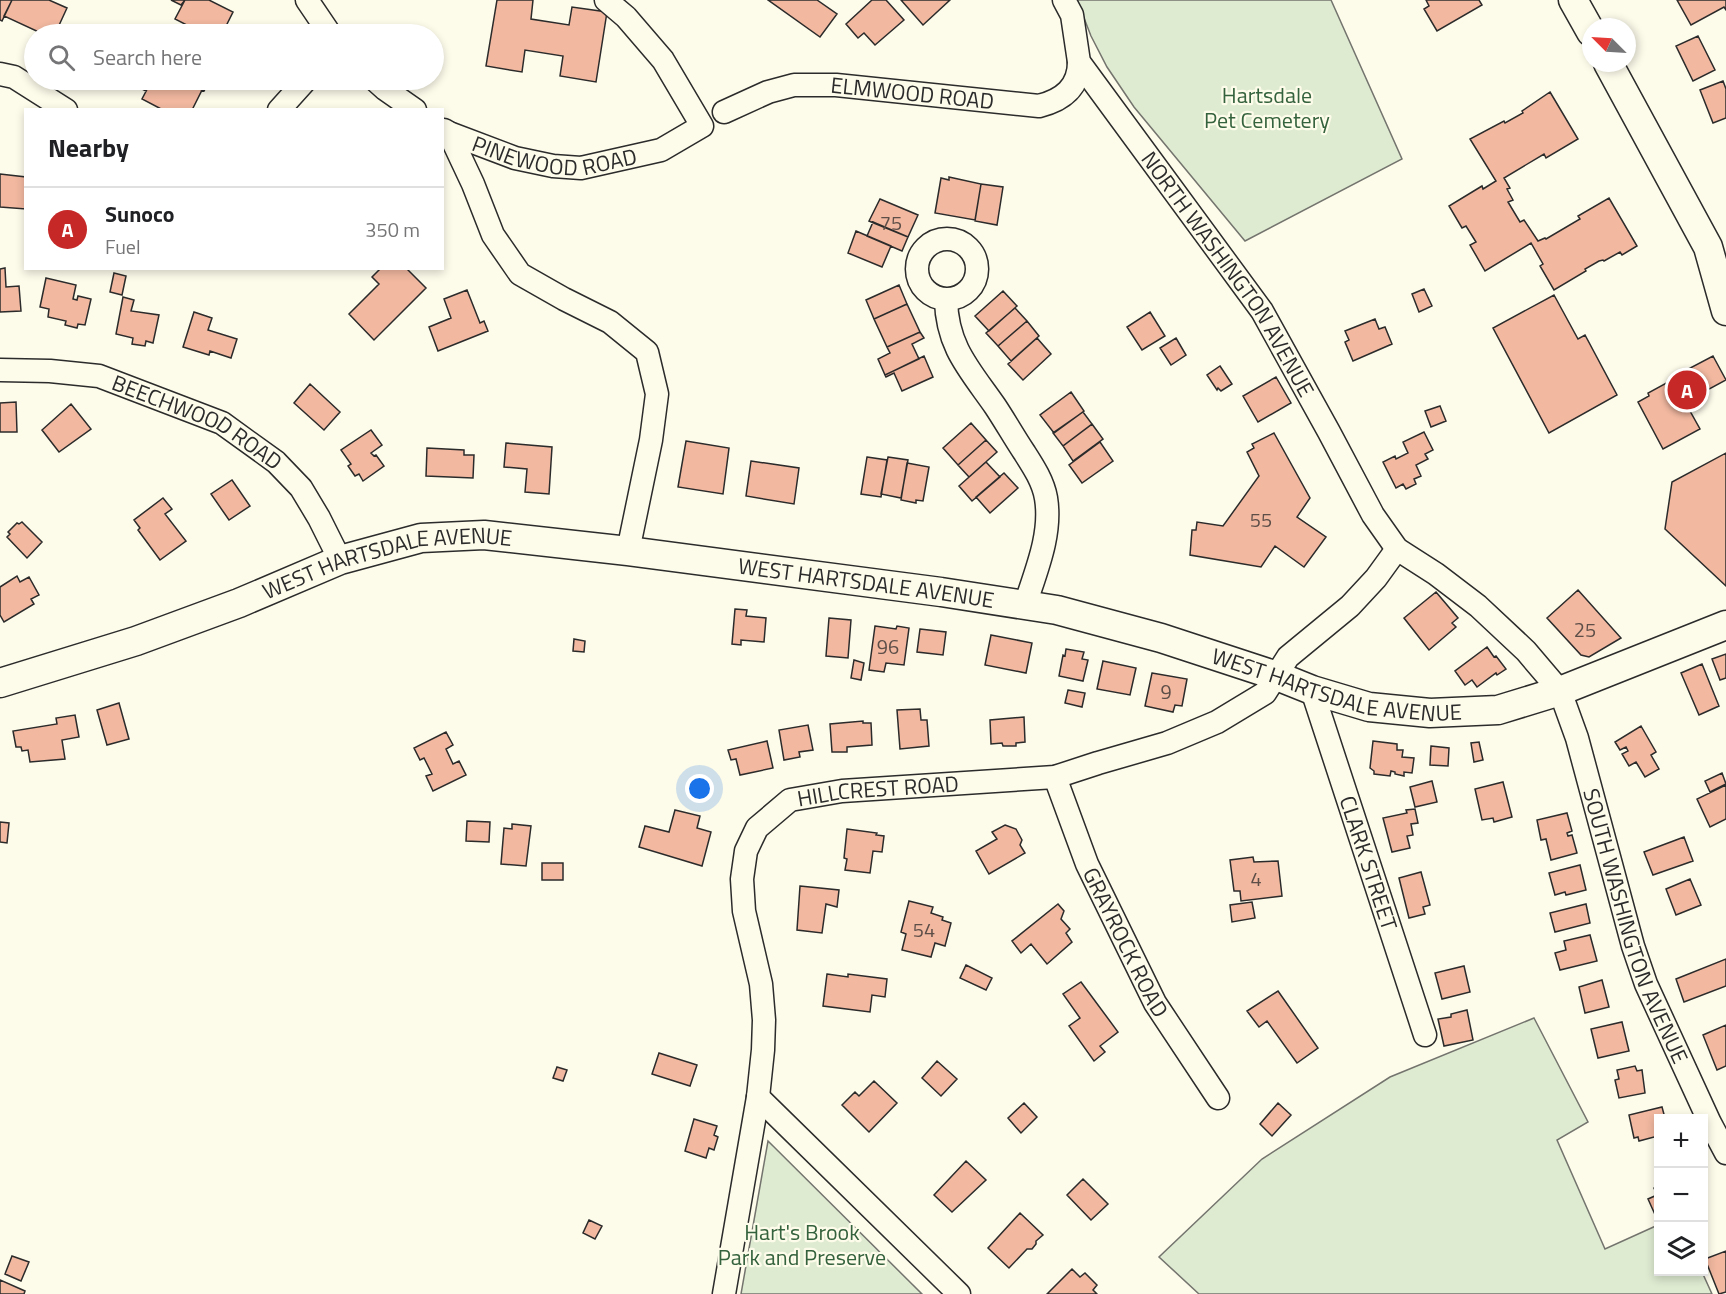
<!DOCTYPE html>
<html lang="en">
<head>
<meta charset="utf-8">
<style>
  :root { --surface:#fff; --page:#f2f2f2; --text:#202124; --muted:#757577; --line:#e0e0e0; --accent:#c62828 }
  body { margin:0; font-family:"Titillium Web",sans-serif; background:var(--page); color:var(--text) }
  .controls { position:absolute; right:18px; bottom:18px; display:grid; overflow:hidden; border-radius:0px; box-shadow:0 3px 9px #0003 }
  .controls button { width:54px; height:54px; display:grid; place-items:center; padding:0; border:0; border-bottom:2px solid var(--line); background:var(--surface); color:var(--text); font:30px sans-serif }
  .compass { position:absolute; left:1582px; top:18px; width:54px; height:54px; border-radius:50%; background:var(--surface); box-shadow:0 3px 9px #0003; rotate:294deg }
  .you { position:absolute; left:700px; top:789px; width:21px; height:21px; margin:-15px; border:4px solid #fff; border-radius:50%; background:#1a73e8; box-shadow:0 0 0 9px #1a73e833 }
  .badge { display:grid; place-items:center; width:39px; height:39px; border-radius:50%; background:var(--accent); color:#fff; font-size:20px; font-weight:700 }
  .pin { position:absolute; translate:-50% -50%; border:3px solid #fff; box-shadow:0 2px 6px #0006 }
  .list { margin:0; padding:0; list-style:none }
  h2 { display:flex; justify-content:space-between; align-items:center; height:78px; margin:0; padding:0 24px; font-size:26px }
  h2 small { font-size:20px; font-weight:400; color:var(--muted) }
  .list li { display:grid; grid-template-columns:39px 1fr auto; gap:18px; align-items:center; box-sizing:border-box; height:84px; padding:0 24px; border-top:2px solid var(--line) }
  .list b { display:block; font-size:22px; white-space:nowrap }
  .list p { margin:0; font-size:20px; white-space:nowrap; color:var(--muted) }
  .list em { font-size:20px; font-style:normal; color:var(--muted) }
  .icon { flex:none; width:33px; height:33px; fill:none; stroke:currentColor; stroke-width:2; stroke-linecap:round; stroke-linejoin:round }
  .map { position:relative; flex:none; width:1726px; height:1294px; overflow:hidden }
  .search { position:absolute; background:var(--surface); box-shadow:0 3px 9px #0003; left:24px; top:24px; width:420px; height:66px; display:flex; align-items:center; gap:15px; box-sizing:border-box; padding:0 21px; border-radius:33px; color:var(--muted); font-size:22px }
  .panel { position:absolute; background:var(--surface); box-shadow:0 3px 9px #0003; left:24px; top:108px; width:420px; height:162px; border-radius:0px }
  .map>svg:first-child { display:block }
</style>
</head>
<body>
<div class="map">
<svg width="1726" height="1294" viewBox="0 0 1726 1294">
  <rect width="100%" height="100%" fill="#fdfbea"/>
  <path fill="#deebd1" stroke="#74746e" stroke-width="1.5" d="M1077 0H1331L1402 159 1245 241 1134 107 1107 67 1091 36Z
    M1534 1018 1588 1122 1557 1140 1605 1249 1658 1225V1272H1702L1712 1294H1199L1159 1257 1262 1159 1390 1077Z
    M768 1141 922 1294H741Z"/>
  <path fill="#f2b8a0" stroke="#2b2b2b" stroke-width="1.5" d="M0 0H12L2 21 0 20Z
    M12 0H49L67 8 55 34H43L4 16Z
    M171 0H185L181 5Z
    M185 0H209L233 12 222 34H204L175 19Z
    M497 0H533L531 19 569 25 572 7 607 12 596 82 560 76 563 56 525 50 522 72 486 66Z
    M768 0H817L837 14 820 37Z
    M872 0H886L904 20 875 45 864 33 858 38 846 24Z
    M901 0H950L923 25Z
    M1426 0H1479L1482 5 1437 31 1424 9 1429 6Z
    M1677 0H1726V10L1724 7 1691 25Z
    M1698 36 1715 70 1693 81 1676 46Z
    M124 80H152L146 91Z
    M152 80H180L202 90 192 110H163L142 99Z
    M180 80H210L204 91Z
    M1723 81 1726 89V118L1713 123 1700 90Z
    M1550 92 1578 139 1546 158 1544 154 1504 178 1510 188 1507 189 1513 200 1508 202 1520 222 1524 220 1538 241 1545 238 1546 239 1580 219 1578 216 1609 198 1637 246 1622 255 1620 252 1604 261 1603 260 1599 261 1585 269 1586 271 1554 290 1540 266 1543 264 1531 243 1485 271 1470 245 1476 242 1466 226 1462 228 1449 206 1482 186 1483 189 1496 181 1470 139 1504 121 1505 123 1523 113 1522 111Z
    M0 174 26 177V209L0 207Z
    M949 177 981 184 975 220 935 213 941 178 949 180Z
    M981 184 1003 187 997 225 975 221Z
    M880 199 918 215 908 237 869 221Z
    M873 222 908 237 902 251 867 236Z
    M856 231 891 246 882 267 848 253Z
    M5 268 6 287 19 286 21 311 0 312V269Z
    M381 268H406L426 288 374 340 349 314 379 284 372 277Z
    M114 273 126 276 122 295 110 292Z
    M46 278 76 285 73 299 77 300 78 296 91 299 85 325 78 324 77 328 65 325 66 321 48 317 49 309 40 307Z
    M899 285 907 304 874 319 866 300Z
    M1424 289 1432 306 1419 312 1412 294Z
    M467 290 480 323 484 321 488 331 438 351 429 327 451 318 444 299Z
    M1003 291 1017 306 989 331 975 316Z
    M1554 295 1578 339 1585 335 1617 395 1549 433 1493 328Z
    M123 297 134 300 131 311 159 315 153 343 146 341 145 346 132 344 133 338 116 334Z
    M907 304 920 332 887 347 874 319Z
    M1015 308 1027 321 998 346 986 333Z
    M194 312 212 318 208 330 237 339 231 358 210 351 209 355 183 347Z
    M1150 312 1165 336 1142 350 1127 327Z
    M1375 319 1379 329 1385 327 1392 344 1353 361 1345 342 1349 340 1345 331Z
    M1027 321 1039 336 1011 361 998 346Z
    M920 332 924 338 912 344 919 359 885 375 878 359 890 353 887 347Z
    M1037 338 1051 354 1023 380 1008 364Z
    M1176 338 1186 355 1171 365 1160 348Z
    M924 356 933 377 902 391 894 373 886 377 885 375Z
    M1713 356 1726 380 1685 402 1700 429 1663 449 1638 402 1649 396 1648 393 1674 379 1673 377Z
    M1220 366 1232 384 1221 391 1218 388 1217 390 1207 375Z
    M1276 377 1291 403 1258 422 1243 396Z
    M310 384 340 412 324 430 294 403Z
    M1071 392 1084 411 1054 433 1040 415Z
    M16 402 17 432H0V403Z
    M71 404 91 429 59 452 42 430Z
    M1440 406 1446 421 1431 427 1425 411Z
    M1083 412 1092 424 1063 446 1053 433Z
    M971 423 986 440 958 465 943 448Z
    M1092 424 1103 439 1073 461 1063 446Z
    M371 430 382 445 371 453 374 456 376 455 384 466 363 481 359 474 355 476 348 466 351 464 341 450Z
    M1424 432 1433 450 1425 454 1428 459 1416 465 1421 476 1414 479 1416 484 1406 489 1403 484 1396 488 1383 462 1395 456 1396 459 1408 453 1403 442Z
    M1274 433 1310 498 1297 517 1326 537 1304 567 1275 546 1261 567 1190 555 1192 530H1196L1197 522 1223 526 1259 476 1247 452 1254 448 1252 444Z
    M986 440 997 452 969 477 958 465Z
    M686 441 729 448 723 494 678 487Z
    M1100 442 1113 461 1082 483 1069 465Z
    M506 443 552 447 549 494 525 492 527 469 504 467Z
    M427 448 464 450V455H474L473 478 426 476Z
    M1726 453V586L1665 529 1672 482Z
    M867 457 887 460 881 497 861 494Z
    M888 457 908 460 901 498 881 494Z
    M751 461 799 468 794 504 746 496Z
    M986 462 1000 477 972 501 959 486Z
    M907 463 929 467 923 501 916 500V503L901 500Z
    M1004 473 1018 488 990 513 976 497Z
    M232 480 250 506 229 520 211 494Z
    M163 498 172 509 165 514 186 541 160 560 138 530 140 528 134 520Z
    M22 522 42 542 27 558 7 537 10 534 8 532 17 523 19 524Z
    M17 576 20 582 29 577 39 595 31 599 34 604 4 622 0 615V587Z
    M1578 590 1621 638 1589 657 1581 655 1547 618Z
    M1436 592 1458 618 1452 623 1456 627 1429 650 1404 618Z
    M735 609 747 610 746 616 766 618 764 642 741 640V645L732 644Z
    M829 618 851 620 848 658 826 656Z
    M875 626 896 629 897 626 909 628 904 665 886 663 884 672 869 670Z
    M920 629 946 632 943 655 917 652Z
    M991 635 1032 643 1026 673 985 665Z
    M574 639 585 641 584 652 573 651Z
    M1487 647 1494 657 1496 656 1506 669 1497 675 1496 673 1477 687 1472 680 1465 685 1455 671Z
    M1066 649 1084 652 1082 659 1088 660 1083 681 1059 676 1063 655 1065 656Z
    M1726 654V678L1720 680 1712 659Z
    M854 660 864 663 861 680 851 678Z
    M1103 661 1136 668 1130 695 1097 689Z
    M1702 664 1719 706 1699 715 1681 673Z
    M1152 673 1187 679 1182 706 1175 705 1173 712 1145 706Z
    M1068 690 1085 693 1082 707 1065 703Z
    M119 703 129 739 107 745 97 710Z
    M920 709 921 720H927L929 746 900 749 897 710Z
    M75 715 79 737 62 740 65 759 30 762 28 750 22 751 21 747H16L13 731 57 724 56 718Z
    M1024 717 1025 742 1016 743V746H1003L1002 743 991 744 990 720Z
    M863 721V723H871L872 745 847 747V752H832L830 724Z
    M808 725 813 750 799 752 800 757 784 760 779 730Z
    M1641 726 1656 752 1651 755 1659 769 1645 777 1636 762 1629 766 1622 754 1628 751 1626 747 1620 750 1615 742Z
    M446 732 453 745 446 749 453 764 459 761 466 775 433 791 426 776 432 774 424 758 420 760 414 748Z
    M767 741 773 768 740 775 736 759 731 760 728 750Z
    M1373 741 1397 744V750H1403L1402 757 1414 758 1412 773 1404 772V776L1395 774V772L1391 771 1390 776 1374 774V771L1370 768Z
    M1479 742 1483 760 1474 762 1471 743Z
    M1431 746 1449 748 1448 766 1430 765Z
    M1722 773 1726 784 1710 792 1705 781Z
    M1432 781 1437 802 1415 807 1410 787Z
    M1503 782 1512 817 1494 822 1493 818 1482 820 1475 789Z
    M1726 785V819L1710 827 1697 799Z
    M1415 809 1418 823 1411 824 1413 835 1407 836 1410 848 1392 852 1383 818 1407 813 1406 810Z
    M675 810 700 816 697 828 711 832 702 866 639 847 645 826 669 832Z
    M1567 813 1572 831 1567 833 1568 836 1572 835 1577 853 1551 860 1546 839 1541 840 1537 820Z
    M467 821 490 822 489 842 466 841Z
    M0 822 9 823 7 843 0 842Z
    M512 824 531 826 526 866 501 864 504 828 512 829Z
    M1005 825 1016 829 1022 840 1020 845 1025 853 989 874 976 851 997 839 992 832Z
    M847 829 877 833 876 835 884 836 882 852 873 851 870 873 845 870 847 859 844 858Z
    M1684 837 1693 861 1653 875 1644 852Z
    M1253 857 1254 862 1278 861 1282 896 1241 901 1240 891H1234L1230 860Z
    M542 863H563V880H542Z
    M1580 865 1586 890 1566 895 1565 892 1555 895 1549 873Z
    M1421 872 1430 905 1423 907 1425 914 1409 918 1399 878Z
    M1690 879 1701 905 1676 915 1666 889Z
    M800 886 839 890 837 907 826 904 822 933 797 930Z
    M909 901 933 907 931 913 943 917 942 920 951 923 945 946 935 943 931 957 902 950 906 934 901 932Z
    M1252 902 1255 918 1232 922 1230 905Z
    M1058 904 1064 911 1061 919 1070 929 1066 933 1072 942 1047 964 1031 944 1021 953 1012 941Z
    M1586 904 1590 923 1555 932 1550 913Z
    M1590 935 1597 961 1560 970 1555 953 1566 950 1564 941Z
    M1726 959V986L1684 1002 1676 979Z
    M966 965 992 978 986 990 960 978Z
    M1464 966 1470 992 1442 999 1435 973Z
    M827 974 848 977V974L887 979 885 997 872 995 870 1012 823 1006Z
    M1602 980 1609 1007 1585 1013 1579 987Z
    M1081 982 1118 1032 1100 1046 1105 1052 1094 1061 1069 1026 1080 1018 1063 994Z
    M1278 991 1318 1048 1297 1063 1267 1021 1259 1027 1247 1011Z
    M1467 1010 1473 1040 1444 1046 1438 1019 1451 1017V1014Z
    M1622 1022 1629 1051 1598 1058 1591 1029Z
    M1726 1025V1066L1717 1070 1703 1035Z
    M659 1053 697 1065 690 1086 652 1074Z
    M937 1061 957 1079 941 1096 922 1078Z
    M1635 1066 1637 1071 1642 1070 1645 1093 1619 1098 1615 1080 1619 1079 1617 1070Z
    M557 1067 567 1070 563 1081 553 1078Z
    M874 1081 897 1103 869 1132 842 1105 855 1092 859 1096Z
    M1024 1103 1037 1117 1021 1133 1008 1118Z
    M1278 1103 1291 1115 1272 1136 1260 1124Z
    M1662 1107 1665 1118H1658V1136L1639 1141 1638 1137 1634 1138 1629 1115Z
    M694 1119 717 1126 714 1135 718 1137 714 1150 709 1148 706 1158 685 1151Z
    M966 1161 986 1180 952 1212 934 1195Z
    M1083 1179 1108 1204 1091 1220 1067 1195Z
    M1658 1186V1218L1657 1219 1648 1199 1657 1195 1654 1188Z
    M1020 1213 1043 1235 1036 1241V1244L1032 1249H1027L1009 1268 988 1248Z
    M589 1220 602 1226 595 1239 583 1233Z
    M1726 1251V1292L1719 1294 1705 1259Z
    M12 1256 29 1262 21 1281 5 1274Z
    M1072 1269 1080 1277 1085 1273 1097 1285 1093 1290 1097 1294H1047Z
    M0 1280 25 1291 24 1294H0Z"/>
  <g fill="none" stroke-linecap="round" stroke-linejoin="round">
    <g stroke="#2b2b2b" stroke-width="25">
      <g id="minor">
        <path d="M307 0 330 34"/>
        <path id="s1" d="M1064 0 1072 15 1079 62 1262 311 1329 432 1373 515 1397 549 1436 574 1478 606 1526 651 1560 691 1577 738 1633 946 1646 984 1710 1123 1726 1153"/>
        <path d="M0 74 14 77 66 110"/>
        <path d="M375 80 385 89 415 110"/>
        <path d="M279 110 306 80"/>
        <path id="s2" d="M724 112 768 92 794 85H836L1039 106C1063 100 1079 87 1079 62"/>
        <path id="s3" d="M444 130 449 133 515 158 553 166 581 168 661 150 702 126 663 60 626 17 606 0"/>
        <path d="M449 133 473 184 493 235 520 274 564 299 610 322 647 352 657 394 651 440 628 551"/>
        <circle cx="947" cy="269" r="30"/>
        <path d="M946 300C947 347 970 370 995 406 1005 421 1014 437 1024 452 1033 466 1043 481 1046 498 1052 534 1036 571 1025 605"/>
        <path id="s4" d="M0 370 50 371 99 376 222 423 276 462 301 488 319 518 340 560"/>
        <path id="s5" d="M1312 690 1425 1035"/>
        <path id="s6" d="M1055 777 1087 864 1155 1003 1218 1098"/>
        <path d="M758 1097 959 1294"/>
        <path id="s7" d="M724 1294 758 1097 763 1050 764 1020 761 984 744 911 742 879 746 851 757 828 790 800 842 791 1055 777 1098 763 1167 743 1217 722 1265 693 1288 657 1350 606 1376 578 1397 549"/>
      </g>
    </g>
    <g stroke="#2b2b2b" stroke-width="31">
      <g id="major">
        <path d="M1573 0 1591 32"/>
        <path d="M1608 63 1708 247 1726 311"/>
        <path id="s8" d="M0 683 136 641 239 603 340 560 421 538 484 535 628 551 941 592 1057 610 1161 638 1277 676 1312 690 1369 707 1430 713 1498 710 1560 691 1726 625"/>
      </g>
    </g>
    <use href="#minor" stroke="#fdfbea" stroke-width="22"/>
    <use href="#major" stroke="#fdfbea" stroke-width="28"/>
  </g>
  <g text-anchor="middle" stroke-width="4.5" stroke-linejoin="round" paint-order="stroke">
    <g font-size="20" fill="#5d4e48">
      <text x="891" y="230">75</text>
      <text x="1261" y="527">55</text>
      <text x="1585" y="637">25</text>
      <text x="888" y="654">96</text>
      <text x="1166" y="699">9</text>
      <text x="1256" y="886">4</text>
      <text x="924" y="937">54</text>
    </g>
    <g font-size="22" fill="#2b2b2b" stroke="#fdfbea">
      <text dy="8" stroke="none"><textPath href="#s2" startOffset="194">ELMWOOD ROAD</textPath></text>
      <text dy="8" stroke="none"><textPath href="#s3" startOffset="116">PINEWOOD ROAD</textPath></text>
      <text dy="8" stroke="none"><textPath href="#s1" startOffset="324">NORTH WASHINGTON AVENUE</textPath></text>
      <text dy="8" stroke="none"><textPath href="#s4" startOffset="208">BEECHWOOD ROAD</textPath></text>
      <text dy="8" stroke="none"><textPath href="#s8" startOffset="408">WEST HARTSDALE AVENUE</textPath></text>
      <text dy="8" stroke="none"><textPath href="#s8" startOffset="894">WEST HARTSDALE AVENUE</textPath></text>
      <text dy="8" stroke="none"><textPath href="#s8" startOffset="1378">WEST HARTSDALE AVENUE</textPath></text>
      <text dy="8" stroke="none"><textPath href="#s7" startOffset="606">HILLCREST ROAD</textPath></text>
      <text dy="8" stroke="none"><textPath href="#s5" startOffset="182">CLARK STREET</textPath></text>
      <text dy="8" stroke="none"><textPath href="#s1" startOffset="1112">SOUTH WASHINGTON AVENUE</textPath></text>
      <text dy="8" stroke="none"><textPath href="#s6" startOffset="180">GRAYROCK ROAD</textPath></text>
    </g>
    <g font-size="22" fill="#34623c" stroke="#fdfbea">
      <text x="1267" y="103">Hartsdale<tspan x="1267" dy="25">Pet Cemetery</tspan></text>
      <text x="802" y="1240">Hart's Brook<tspan x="802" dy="25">Park and Preserve</tspan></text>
    </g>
  </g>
</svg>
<div class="controls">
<button>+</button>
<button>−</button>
<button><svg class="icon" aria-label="layers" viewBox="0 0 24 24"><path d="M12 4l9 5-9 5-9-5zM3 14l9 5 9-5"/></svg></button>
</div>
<svg class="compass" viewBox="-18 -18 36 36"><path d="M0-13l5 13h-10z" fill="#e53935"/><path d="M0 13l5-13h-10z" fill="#757577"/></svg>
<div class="you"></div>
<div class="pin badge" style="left:1687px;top:390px">A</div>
<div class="search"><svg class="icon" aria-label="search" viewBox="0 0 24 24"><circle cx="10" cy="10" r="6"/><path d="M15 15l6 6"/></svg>Search here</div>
<section class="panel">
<h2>Nearby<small></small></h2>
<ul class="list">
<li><span class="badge">A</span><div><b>Sunoco</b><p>Fuel</p></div><em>350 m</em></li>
</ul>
</section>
</div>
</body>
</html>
